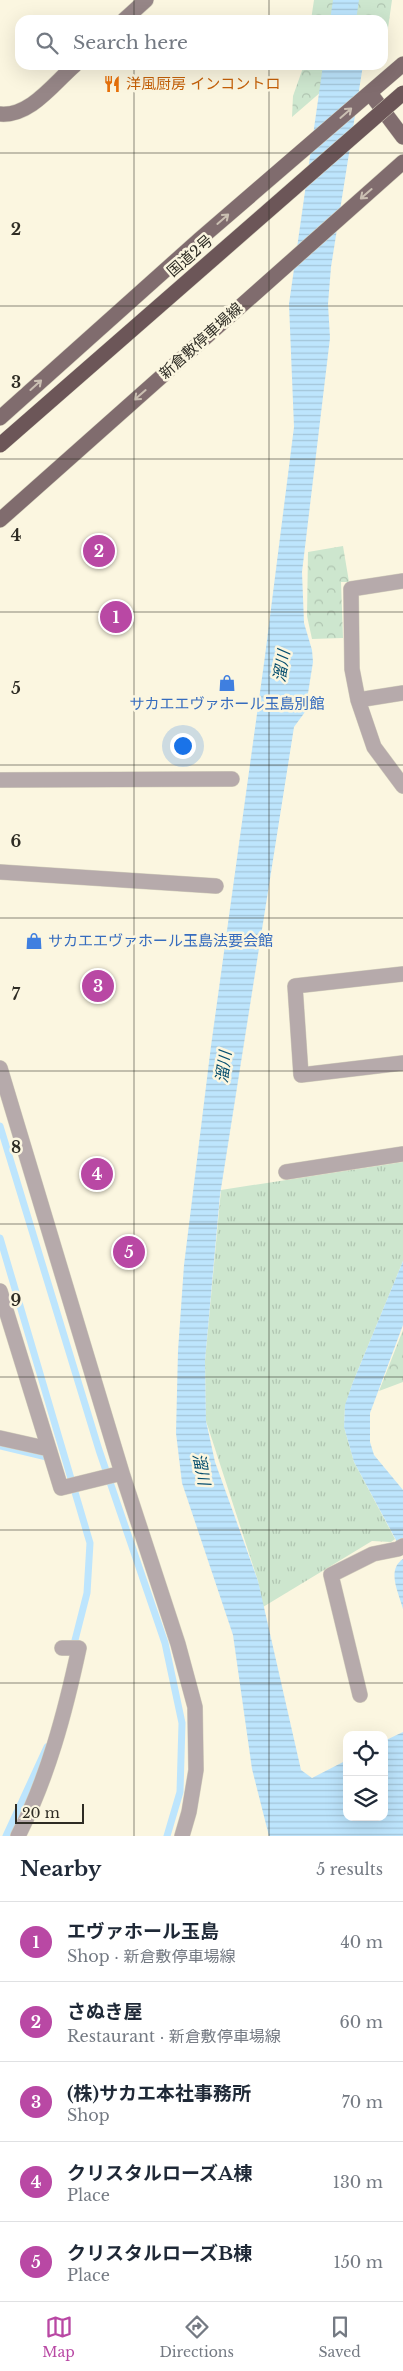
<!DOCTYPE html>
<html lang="en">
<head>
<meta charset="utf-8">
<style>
  :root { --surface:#fff; --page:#f6f6f7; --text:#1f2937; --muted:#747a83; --line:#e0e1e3; --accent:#b948a4 }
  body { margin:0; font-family:"Libre Baskerville","Noto Sans JP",serif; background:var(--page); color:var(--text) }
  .controls { position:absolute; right:15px; bottom:15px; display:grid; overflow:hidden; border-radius:10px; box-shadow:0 5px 20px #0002 }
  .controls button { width:45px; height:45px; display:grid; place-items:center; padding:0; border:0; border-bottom:1px solid var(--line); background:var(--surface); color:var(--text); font:25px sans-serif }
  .scale { position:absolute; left:15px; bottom:12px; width:69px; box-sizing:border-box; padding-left:5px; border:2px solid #2e2c24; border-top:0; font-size:14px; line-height:18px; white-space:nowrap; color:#2e2c24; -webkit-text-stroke:4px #fbf6e0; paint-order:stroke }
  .you { position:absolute; left:182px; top:745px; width:18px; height:18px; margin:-12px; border:4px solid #fff; border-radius:50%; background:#1a73e8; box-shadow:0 0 0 8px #1a73e833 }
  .badge { display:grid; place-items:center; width:32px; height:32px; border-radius:50%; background:var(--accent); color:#fff; font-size:16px; font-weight:700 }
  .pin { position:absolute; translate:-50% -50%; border:2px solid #fff; box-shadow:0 1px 5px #0006 }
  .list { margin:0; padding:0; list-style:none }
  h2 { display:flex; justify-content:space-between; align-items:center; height:65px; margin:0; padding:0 20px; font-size:21px }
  h2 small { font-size:16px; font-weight:400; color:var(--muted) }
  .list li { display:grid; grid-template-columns:32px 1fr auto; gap:15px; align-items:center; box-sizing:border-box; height:80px; padding:0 20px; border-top:1px solid var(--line) }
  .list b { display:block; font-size:19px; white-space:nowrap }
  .list p { margin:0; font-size:16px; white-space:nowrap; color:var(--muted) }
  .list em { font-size:16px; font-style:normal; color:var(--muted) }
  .icon { flex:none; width:28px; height:28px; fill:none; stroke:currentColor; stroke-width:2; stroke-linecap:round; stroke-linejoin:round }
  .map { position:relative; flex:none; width:403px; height:1836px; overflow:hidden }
  .search { position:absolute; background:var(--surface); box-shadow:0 5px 20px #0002; left:15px; right:15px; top:15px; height:55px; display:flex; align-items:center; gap:12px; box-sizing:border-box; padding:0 18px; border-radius:15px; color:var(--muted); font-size:19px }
  .sheet { height:465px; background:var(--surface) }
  nav { display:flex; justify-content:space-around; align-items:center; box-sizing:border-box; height:70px; border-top:1px solid var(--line); background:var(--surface); font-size:14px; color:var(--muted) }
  nav a { display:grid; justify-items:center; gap:2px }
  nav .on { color:var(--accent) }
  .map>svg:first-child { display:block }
</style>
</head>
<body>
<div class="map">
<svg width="403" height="1836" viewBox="0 0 403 1836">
  <defs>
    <pattern id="grass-tufts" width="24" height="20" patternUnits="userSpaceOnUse" patternTransform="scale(1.25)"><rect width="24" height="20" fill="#cde6ce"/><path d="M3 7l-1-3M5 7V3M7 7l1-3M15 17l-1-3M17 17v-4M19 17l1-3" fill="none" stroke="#b0c5b1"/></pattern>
    <pattern id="park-crowns" width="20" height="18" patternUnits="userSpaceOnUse" patternTransform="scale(1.25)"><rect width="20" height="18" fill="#cde6ce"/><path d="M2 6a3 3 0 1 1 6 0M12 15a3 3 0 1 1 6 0" fill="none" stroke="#b0c5b1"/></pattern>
    <pattern id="water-rules" width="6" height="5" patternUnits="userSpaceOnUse" patternTransform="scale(1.25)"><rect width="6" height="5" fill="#bde5fd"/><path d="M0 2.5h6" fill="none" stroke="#a3c5d9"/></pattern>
  </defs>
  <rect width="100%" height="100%" fill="#fbf6e0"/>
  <path fill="url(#grass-tufts)" d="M403 1162V1261L353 1382 345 1406 344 1427 354 1462 395 1539 391 1542 372 1541 263 1607 258 1581 206 1421 205 1361 221 1190Z"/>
  <path fill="url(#park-crowns)" d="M314 0H392L387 35 383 38V20H311Z
    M304 65H352L292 117 293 96Z
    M343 546 349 582H341L343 638 312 639 307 616 308 552Z
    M403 1330V1382L379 1391Z"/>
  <path fill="url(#water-rules)" d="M333 0H359L356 20H330Z
    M323 65H363L331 267 328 304 330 338 302 572 304 623 312 650 313 662 305 712 294 727 220 1195 205 1361 206 1421 215 1462 258 1581 301 1770 312 1778 347 1760V1817H384V1741L403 1732V1836H269L252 1769 233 1635 182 1483 176 1433 178 1351 184 1265 211 1046 265 656 294 427 289 304Z
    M403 1261V1325L370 1413V1442L374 1455 403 1490V1553L354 1462 344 1427 345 1405 353 1382Z
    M403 1559V1609C399 1593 386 1570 403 1559Z"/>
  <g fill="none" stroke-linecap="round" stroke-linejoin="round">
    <path stroke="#bde5fd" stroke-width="7" d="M0 1126 99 1450 165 1643 182 1723 180 1792 167 1836
      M0 1238 90 1543 87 1593 73 1648
      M0 1446 51 1458
      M6 1836 47 1747"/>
    <g stroke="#d6d2be" stroke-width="16">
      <path id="street" d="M403 693 358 700 374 747 403 786
        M358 700 352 669 351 589 403 581
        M0 780 232 779
        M0 872 216 886
        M403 974 295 986 301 1075 403 1063
        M0 1068 122 1473 178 1644 195 1707 196 1770 189 1812 182 1836
        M286 1172 403 1154
        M0 1291 49 1449
        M0 1438 49 1449 61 1488 122 1473
        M360 1695 331 1575 373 1554 398 1549 403 1546
        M18 1836C48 1777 65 1713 79 1648H62"/>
    </g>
    <g stroke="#d6d2be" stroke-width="16">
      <path id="secondary" d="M124 20 146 0
        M0 114C30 117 54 83 75 65"/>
    </g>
    <g stroke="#d6d2be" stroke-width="16">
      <path id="primary" d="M370 93 403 137
        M0 418 200 239 403 64
        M0 520 403 162"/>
    </g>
    <use href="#street" stroke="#b6aaab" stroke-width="15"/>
    <use href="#secondary" stroke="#968687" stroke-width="15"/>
    <use href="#primary" stroke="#806c6e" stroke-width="15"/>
    <g stroke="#d6d2be" stroke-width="16" stroke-linecap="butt">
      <path id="highway-bridge" d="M0 445 403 93"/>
    </g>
    <use href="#highway-bridge" stroke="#6c5658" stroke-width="15"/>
  </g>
  <defs><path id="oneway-shaft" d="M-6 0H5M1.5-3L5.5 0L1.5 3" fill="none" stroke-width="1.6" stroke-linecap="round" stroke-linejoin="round" transform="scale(1.25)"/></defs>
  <g stroke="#cabfb2">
    <use href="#oneway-shaft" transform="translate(346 113) rotate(-41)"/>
    <use href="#oneway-shaft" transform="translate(366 194) rotate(139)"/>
    <use href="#oneway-shaft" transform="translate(223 219) rotate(-41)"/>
    <use href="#oneway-shaft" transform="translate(36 385) rotate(-42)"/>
    <use href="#oneway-shaft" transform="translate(140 395) rotate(139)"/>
  </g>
  <path fill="none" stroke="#2e2c24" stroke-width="1" stroke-opacity="0.55" d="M134 0V20M269 0V20M134 65V1836M269 65V1836M0 153H403M0 306H403M0 459H403M0 612H403M0 765H403M0 918H403M0 1071H403M0 1224H403M0 1377H403M0 1530H403M0 1683H403"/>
  <defs>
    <g id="restaurant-bare" transform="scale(1.35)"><path d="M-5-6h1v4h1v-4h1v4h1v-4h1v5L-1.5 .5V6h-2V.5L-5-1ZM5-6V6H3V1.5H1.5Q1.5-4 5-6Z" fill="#e8710a" stroke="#fbf6e0" stroke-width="2.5" paint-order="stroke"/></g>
    <g id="shop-bare" transform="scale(1.35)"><path d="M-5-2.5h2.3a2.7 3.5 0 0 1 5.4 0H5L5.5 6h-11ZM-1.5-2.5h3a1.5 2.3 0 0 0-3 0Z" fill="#3f7fe0" stroke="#fbf6e0" stroke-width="2.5" paint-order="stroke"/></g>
  </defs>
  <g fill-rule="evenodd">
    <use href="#restaurant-bare" x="112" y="84"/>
    <use href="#shop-bare" x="227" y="683"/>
    <use href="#shop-bare" x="34" y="941"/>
  </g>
  <g text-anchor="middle" stroke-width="5" stroke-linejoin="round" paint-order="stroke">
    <g font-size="15" fill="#c56008" stroke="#fbf6e0" text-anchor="start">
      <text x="126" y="89">洋風厨房 インコントロ</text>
    </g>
    <g font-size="15" fill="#2e2c24" stroke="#fbf6e0">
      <text transform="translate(190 256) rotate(-41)" y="5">国道2号</text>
      <text transform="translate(201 341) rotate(-42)" y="5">新倉敷停車場線</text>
    </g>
    <g font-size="15" fill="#366cbe" stroke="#fbf6e0">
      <text x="227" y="709">サカエエヴァホール玉島別館</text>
      <text x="48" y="946" text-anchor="start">サカエエヴァホール玉島法要会館</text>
    </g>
    <g font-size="16" font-style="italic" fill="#064e6e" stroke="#fbf6e0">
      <text transform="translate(281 666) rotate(-81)" y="6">溜川</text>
      <text transform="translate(223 1067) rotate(-83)" y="6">溜川</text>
      <text transform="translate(202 1469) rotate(79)" y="6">溜川</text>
    </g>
  </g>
  <g font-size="16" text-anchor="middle" font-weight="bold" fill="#2e2c24" stroke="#fbf6e0" stroke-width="5" stroke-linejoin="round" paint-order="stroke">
    <text x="16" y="235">2</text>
    <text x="16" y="388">3</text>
    <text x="16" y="541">4</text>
    <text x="16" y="694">5</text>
    <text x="16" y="847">6</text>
    <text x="16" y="1000">7</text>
    <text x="16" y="1153">8</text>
    <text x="16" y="1306">9</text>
  </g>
</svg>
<div class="controls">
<button><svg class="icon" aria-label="locate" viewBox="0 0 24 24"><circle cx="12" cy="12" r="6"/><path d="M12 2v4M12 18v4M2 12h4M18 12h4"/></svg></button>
<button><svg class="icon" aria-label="layers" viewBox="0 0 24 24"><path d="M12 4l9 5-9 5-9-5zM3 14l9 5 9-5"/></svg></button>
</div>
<div class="scale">20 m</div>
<div class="you"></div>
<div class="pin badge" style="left:116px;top:617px">1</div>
<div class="pin badge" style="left:99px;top:551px">2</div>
<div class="pin badge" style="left:98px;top:986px">3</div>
<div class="pin badge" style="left:97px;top:1174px">4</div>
<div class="pin badge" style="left:129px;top:1252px">5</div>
<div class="search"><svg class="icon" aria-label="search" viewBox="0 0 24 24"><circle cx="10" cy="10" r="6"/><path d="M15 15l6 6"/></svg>Search here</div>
</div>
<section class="sheet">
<h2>Nearby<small>5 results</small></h2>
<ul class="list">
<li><span class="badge">1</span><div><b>エヴァホール玉島</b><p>Shop · 新倉敷停車場線</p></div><em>40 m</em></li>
<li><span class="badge">2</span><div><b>さぬき屋</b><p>Restaurant · 新倉敷停車場線</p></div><em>60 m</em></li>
<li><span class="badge">3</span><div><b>(株)サカエ本社事務所</b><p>Shop</p></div><em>70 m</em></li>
<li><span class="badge">4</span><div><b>クリスタルローズA棟</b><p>Place</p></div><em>130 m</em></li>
<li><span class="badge">5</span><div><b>クリスタルローズB棟</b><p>Place</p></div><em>150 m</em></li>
</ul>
</section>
<nav>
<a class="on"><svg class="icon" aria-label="map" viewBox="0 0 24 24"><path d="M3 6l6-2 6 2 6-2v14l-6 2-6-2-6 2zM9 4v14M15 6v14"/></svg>Map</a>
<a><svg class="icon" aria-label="directions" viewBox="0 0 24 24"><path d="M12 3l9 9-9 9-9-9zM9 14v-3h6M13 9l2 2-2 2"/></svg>Directions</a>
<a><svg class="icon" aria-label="saved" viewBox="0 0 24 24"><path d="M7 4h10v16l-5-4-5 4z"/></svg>Saved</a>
</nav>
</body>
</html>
